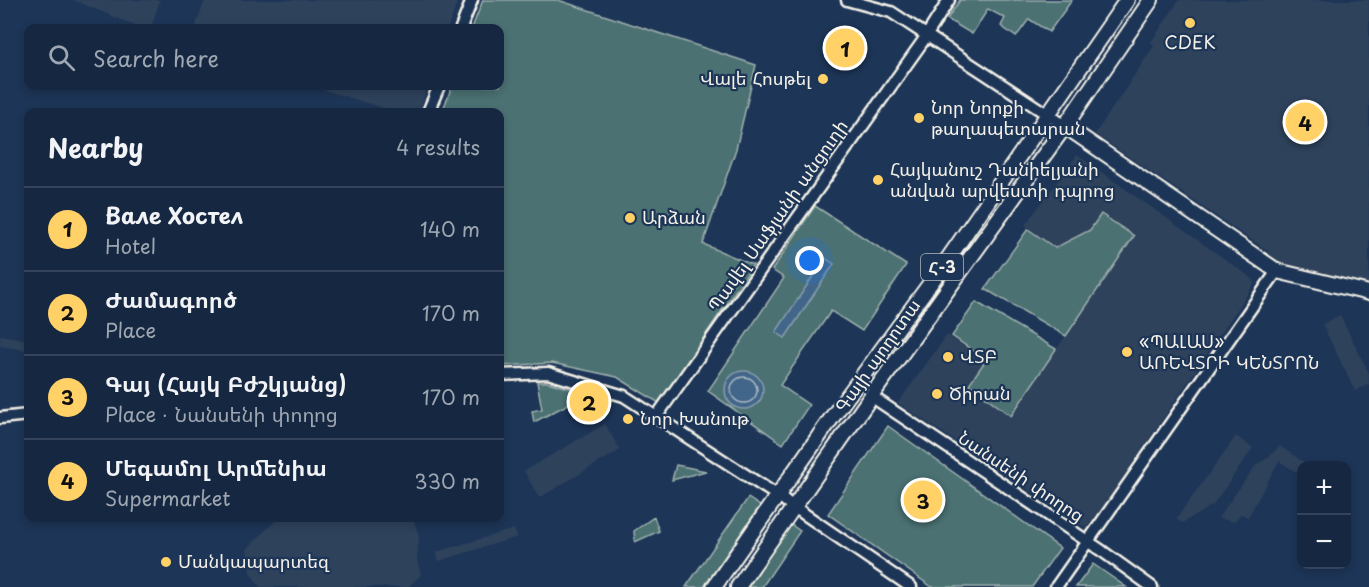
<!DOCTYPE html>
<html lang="en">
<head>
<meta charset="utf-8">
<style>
  :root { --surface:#162841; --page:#23344c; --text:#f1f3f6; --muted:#9ea6b1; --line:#35445a; --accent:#ffd166 }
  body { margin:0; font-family:"Playpen Sans","Noto Sans Armenian",sans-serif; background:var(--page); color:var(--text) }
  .controls { position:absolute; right:18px; bottom:18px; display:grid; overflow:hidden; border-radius:12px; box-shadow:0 3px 9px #0003 }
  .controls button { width:54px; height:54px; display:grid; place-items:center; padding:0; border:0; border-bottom:2px solid var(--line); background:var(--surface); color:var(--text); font:30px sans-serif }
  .you { position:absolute; left:810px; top:261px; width:21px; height:21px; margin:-15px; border:4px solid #fff; border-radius:50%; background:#1a73e8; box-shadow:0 0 0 9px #1a73e833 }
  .badge { display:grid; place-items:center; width:39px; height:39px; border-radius:50%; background:var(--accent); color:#111; font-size:20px; font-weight:700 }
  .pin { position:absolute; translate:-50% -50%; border:3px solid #fff; box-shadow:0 2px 6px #0006 }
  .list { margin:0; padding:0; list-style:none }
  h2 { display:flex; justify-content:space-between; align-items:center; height:78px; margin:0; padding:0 24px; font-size:26px }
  h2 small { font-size:20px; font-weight:400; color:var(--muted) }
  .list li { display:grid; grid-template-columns:39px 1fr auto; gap:18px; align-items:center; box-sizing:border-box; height:84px; padding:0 24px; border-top:2px solid var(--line) }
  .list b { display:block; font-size:22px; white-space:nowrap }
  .list p { margin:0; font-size:20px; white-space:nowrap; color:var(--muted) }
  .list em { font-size:20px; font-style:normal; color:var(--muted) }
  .icon { flex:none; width:33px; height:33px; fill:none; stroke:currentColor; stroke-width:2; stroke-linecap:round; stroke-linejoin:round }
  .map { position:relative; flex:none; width:1369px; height:587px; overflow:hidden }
  .search { position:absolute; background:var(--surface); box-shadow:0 3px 9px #0003; left:24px; top:24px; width:480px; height:66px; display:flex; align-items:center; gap:15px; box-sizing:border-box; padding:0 21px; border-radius:12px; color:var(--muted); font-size:22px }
  .panel { position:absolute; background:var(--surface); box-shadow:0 3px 9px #0003; left:24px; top:108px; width:480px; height:414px; border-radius:12px }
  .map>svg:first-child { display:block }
</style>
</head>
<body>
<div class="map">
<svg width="1369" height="587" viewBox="0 0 1369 587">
  <rect width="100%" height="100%" fill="#1d3557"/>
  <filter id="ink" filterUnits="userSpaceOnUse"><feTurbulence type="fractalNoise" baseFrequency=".0167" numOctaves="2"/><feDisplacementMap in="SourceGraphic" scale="12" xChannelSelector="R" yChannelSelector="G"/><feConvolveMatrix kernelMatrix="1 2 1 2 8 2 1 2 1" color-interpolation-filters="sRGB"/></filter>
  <g filter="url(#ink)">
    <path fill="#2f425b" d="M73 0H160L151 28H141Z
      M205 0H458L448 28H195Z
      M1179 0H1369V288L1283 269 1273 262 1268 251 1095 134 1154 46 1151 42Z
      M311 86H428L419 112H396Z
      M1077 155 1253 279 1255 283 1109 498 1088 526H1083L898 403 947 335 986 360 969 384 1011 416 1134 236 1090 230 1055 248 1025 225Z
      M1340 315 1369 373V384L1355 391 1322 324Z
      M0 335 28 340V350L0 346Z
      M605 424 620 450 539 498 524 471Z
      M1236 436 1253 448 1213 505 1182 523 1176 519Z
      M1280 446 1308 465 1302 466 1301 475 1279 461 1248 517 1241 514 1234 522 1218 518 1256 465 1266 459Z
      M278 518H415L414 521 419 537 417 560 421 575 408 587H260L250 573 247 549Z
      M514 529 517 537 439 561 436 552Z"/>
    <path fill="#4c7173" stroke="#a0b1ae" stroke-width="1.5" d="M483 0H558L756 65 736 149 703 244 753 265 659 403 617 377 552 363 500 366V112H442L452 86H500V28H472Z
      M960 0H1072L1049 32 1029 19 1016 37 1001 26 1005 18 988 9 972 34 947 19Z
      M815 206 906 265 862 331 831 311 780 385 809 405 783 444 708 391 784 278 772 270Z
      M1101 214 1134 236 1066 336 985 289 1028 229 1055 248 1090 230Z
      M976 302 1056 349 1011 416 969 384 986 360 952 336Z
      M537 382H547L580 391 578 399 534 422 532 411 542 409Z
      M888 426 1060 548 1032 587H932L828 514Z
      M676 465 706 471 672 480Z
      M748 498 760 506 704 587H686Z
      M654 517 659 531 635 542 634 531Z
      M790 524 800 531 762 587H747Z
      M1093 564 1126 587H1076Z"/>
    <path fill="#426689" stroke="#899eaf" stroke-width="1.5" d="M825 258 834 264 785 338 776 332Z
      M725 390a19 19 0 1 1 38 0a19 19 0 1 1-38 0Z"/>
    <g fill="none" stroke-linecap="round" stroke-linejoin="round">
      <path stroke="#adb9c2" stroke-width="1.5" d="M731 390a13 13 0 1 1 26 0a13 13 0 1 1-26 0Z"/>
      <g stroke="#f4f1e8" stroke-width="15">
        <path id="minor" d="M847 0 891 12 1065 126
          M461 28 472 0
          M428 112 439 86
          M500 375 548 373 624 396 778 496 911 587
          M871 396 1102 551 1152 587
          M656 417 923 41 949 0
          M0 418 28 415
          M1056 587 1277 271"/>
      </g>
      <g stroke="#f4f1e8" stroke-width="18">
        <path id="major" d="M1065 126 1277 271 1369 293
          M714 587 833 416 943 266 1127 0
          M738 587 879 385 1065 126 1151 0"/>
      </g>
      <use href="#minor" stroke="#1d3557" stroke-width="10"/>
      <use href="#major" stroke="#1d3557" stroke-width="14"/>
    </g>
  </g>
  <g fill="#ffd166" stroke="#1d3557" stroke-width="2">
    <circle cx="1190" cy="23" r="6"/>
    <circle cx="823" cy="79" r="6"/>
    <circle cx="919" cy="118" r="6"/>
    <circle cx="878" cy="180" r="6"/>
    <circle cx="630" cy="218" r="6"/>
    <circle cx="1127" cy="352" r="6"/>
    <circle cx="948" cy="357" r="6"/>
    <circle cx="937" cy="394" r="6"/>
    <circle cx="628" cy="419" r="6"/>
    <circle cx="166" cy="562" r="6"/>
  </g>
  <g text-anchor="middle" stroke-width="4.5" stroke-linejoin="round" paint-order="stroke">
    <rect fill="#1d3557" stroke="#b4b9bc" stroke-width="1.5" x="921" y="254" width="42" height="26" rx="4.5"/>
    <g font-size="16" font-weight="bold" fill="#f4f1e8">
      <text x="942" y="273">Հ-3</text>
    </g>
    <g font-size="18" fill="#f4f1e8" stroke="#1d3557" text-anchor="start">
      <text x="1190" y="49" text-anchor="middle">CDEK</text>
      <text x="811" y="85" text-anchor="end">Վալե Հոսթել</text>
      <text x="931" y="114">Նոր Նորքի<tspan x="931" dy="21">թաղապետարան</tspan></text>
      <text x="890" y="176">Հայկանուշ Դանիելյանի<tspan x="890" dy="21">անվան արվեստի դպրոց</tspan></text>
      <text x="642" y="224">Արձան</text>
      <text x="1139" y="348">«ՊԱԼԱՍ»<tspan x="1139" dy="21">ԱՌԵՎՏՐԻ ԿԵՆՏՐՈՆ</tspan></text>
      <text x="960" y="363">ՎՏԲ</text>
      <text x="949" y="400">Ծիրան</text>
      <text x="640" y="425">Նոր Խանութ</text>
      <text x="178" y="568">Մանկապարտեզ</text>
    </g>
    <g font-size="18" fill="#f4f1e8" stroke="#1d3557">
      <text transform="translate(778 216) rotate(-55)" y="6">Պավել Սաֆյանի անցուղի</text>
      <text transform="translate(878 356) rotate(-55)" y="6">Գայի պողոտա</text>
      <text transform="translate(1021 477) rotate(34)" y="6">Նանսենի փողոց</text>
    </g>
  </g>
</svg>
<div class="controls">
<button>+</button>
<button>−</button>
</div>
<div class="you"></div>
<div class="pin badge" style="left:845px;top:48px">1</div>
<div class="pin badge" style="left:589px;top:402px">2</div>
<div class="pin badge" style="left:923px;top:500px">3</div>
<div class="pin badge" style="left:1305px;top:122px">4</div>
<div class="search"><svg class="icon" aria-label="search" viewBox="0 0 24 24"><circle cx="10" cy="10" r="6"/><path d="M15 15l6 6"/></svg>Search here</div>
<section class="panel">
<h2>Nearby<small>4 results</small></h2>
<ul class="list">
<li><span class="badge">1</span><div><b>Вале Хостел</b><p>Hotel</p></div><em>140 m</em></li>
<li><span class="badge">2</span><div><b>Ժամագործ</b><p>Place</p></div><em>170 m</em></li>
<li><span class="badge">3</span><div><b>Գայ (Հայկ Բժշկյանց)</b><p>Place · Նանսենի փողոց</p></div><em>170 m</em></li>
<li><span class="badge">4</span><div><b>Մեգամոլ Արմենիա</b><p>Supermarket</p></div><em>330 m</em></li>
</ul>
</section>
</div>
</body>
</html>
